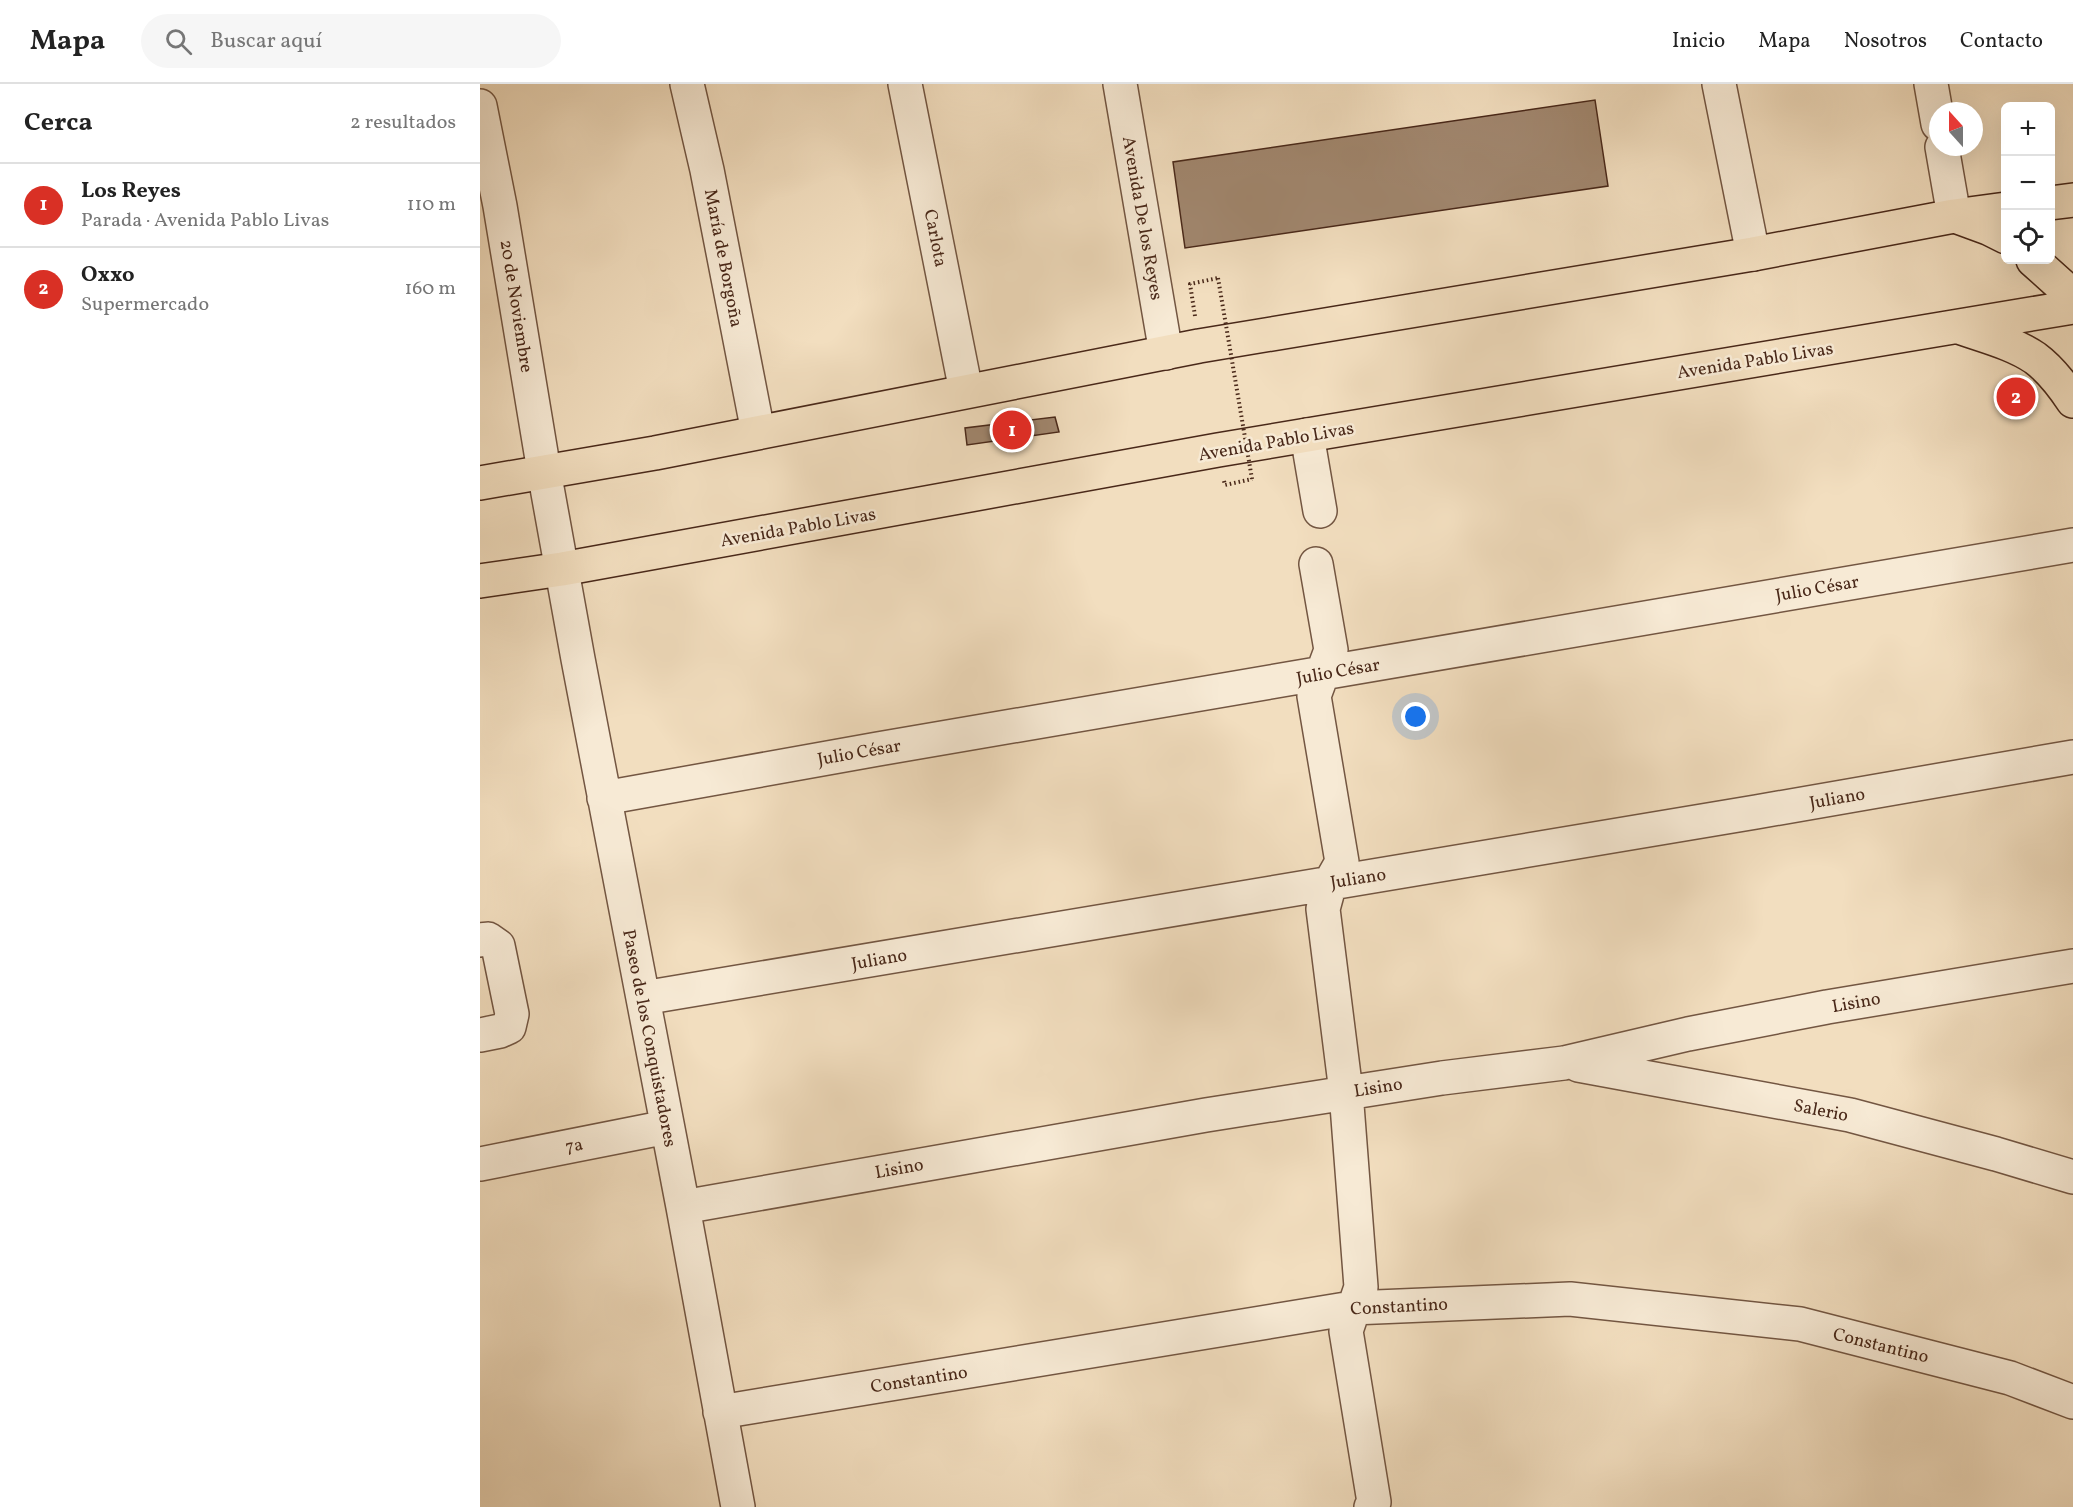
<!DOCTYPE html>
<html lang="es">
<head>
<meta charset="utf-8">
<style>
  :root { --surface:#fff; --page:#f6f6f6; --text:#222; --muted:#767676; --line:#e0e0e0; --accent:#d93025 }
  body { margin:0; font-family:Vollkorn,serif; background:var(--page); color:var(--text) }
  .controls { position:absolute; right:18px; top:18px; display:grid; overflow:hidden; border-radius:9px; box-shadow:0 6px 24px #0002 }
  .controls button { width:54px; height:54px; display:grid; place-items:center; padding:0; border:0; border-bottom:2px solid var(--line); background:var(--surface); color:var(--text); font:30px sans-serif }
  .compass { position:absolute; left:1449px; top:18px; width:54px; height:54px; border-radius:50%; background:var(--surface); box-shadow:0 6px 24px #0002; rotate:339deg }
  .you { position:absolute; left:936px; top:633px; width:21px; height:21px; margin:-15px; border:4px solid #fff; border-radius:50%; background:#1a73e8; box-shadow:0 0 0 9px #1a73e833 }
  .badge { display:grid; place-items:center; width:39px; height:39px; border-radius:50%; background:var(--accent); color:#fff; font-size:20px; font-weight:700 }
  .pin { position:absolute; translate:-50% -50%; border:3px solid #fff; box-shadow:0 2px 6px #0006 }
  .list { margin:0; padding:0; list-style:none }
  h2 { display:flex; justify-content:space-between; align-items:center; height:78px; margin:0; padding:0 24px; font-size:26px }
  h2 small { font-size:20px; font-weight:400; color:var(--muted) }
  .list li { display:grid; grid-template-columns:39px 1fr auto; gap:18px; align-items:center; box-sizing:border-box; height:84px; padding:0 24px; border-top:2px solid var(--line) }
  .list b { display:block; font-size:22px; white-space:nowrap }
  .list p { margin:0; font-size:20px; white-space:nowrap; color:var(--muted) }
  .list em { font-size:20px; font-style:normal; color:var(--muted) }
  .icon { flex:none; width:33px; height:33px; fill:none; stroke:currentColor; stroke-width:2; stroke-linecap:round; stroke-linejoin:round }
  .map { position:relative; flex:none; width:1593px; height:1423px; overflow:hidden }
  header { display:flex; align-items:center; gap:36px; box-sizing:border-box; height:84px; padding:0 30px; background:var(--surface); border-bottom:2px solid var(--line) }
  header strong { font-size:28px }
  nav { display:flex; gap:33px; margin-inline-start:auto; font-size:21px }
  .search { width:420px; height:54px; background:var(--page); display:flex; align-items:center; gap:15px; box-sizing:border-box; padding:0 21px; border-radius:33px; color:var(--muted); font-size:22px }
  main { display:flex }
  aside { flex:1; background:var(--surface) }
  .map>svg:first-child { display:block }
</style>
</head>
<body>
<header>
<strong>Mapa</strong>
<div class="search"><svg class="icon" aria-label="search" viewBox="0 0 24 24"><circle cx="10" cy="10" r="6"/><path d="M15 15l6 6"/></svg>Buscar aquí</div>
<nav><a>Inicio</a><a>Mapa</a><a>Nosotros</a><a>Contacto</a></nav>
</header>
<main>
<aside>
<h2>Cerca<small>2 resultados</small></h2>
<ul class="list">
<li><span class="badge">1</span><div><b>Los Reyes</b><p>Parada · Avenida Pablo Livas</p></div><em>110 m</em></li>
<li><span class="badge">2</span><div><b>Oxxo</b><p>Supermercado</p></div><em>160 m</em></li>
</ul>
</aside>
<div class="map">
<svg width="1593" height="1423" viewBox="0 0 1593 1423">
  <rect width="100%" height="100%" fill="#f2debf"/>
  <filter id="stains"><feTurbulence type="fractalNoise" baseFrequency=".00333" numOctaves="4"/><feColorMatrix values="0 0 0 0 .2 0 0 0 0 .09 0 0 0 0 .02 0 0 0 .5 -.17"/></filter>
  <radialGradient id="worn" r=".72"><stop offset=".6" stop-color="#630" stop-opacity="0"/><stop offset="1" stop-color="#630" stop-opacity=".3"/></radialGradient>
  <path fill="#a1876f" stroke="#492819" stroke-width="1.5" d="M1115 16 1128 102 705 164 693 78Z
    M575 333 579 348 487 361 485 344Z"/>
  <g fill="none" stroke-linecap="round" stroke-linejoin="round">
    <g stroke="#735642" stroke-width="36">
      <path id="minor" d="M207 0 227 86 278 348
        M425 0 486 307
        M640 0 686 269
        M1239 0 1273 170
        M1451 0 1458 40
        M0 22 20 122 64 387 98 575 203 1123 258 1423
        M1462 63 1474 132
        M827 351 840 427
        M836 480 851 566 834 612 862 778 850 799 843 825 866 1008 881 1203 866 1247 894 1418 891 1423
        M124 714 398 665 1593 461
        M0 856 8 855 18 862 32 930 29 943 20 947 0 951
        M163 914 1276 728 1593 673
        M1098 981 1370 1031 1516 1070 1593 1093
        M0 1080 187 1043
        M203 1123 726 1031 962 994 1084 979 1208 950 1347 923 1593 882
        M240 1328 872 1224 1090 1215 1320 1240 1530 1294 1593 1318"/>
    </g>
    <g stroke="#492819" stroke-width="36">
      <path id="major" d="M1570 119 1593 116
        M1478 133 1508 144 1526 153
        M1553 176 1593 212
        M1479 243C1504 252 1533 259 1555 274 1570 285 1583 302 1593 317
        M0 399 175 369 719 262 1273 170 1474 132 1526 125
        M0 497 82 485 738 366 1593 223"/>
    </g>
    <path stroke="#492819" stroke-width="4" stroke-dasharray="1.5 3" stroke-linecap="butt" d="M715 232 710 200 738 194
      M744 397 745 401 772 395"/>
    <use href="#minor" stroke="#f7ead5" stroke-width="33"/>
    <use href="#major" stroke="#f2debf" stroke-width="33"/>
    <path stroke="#492819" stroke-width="4" stroke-dasharray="1.5 3" stroke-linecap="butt" d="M738 194 772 395"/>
  </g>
  <g text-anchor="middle" stroke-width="5" stroke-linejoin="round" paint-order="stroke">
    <g font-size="18" fill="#492819" stroke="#f7ead5">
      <text transform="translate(663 134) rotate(80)" y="6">Avenida De los Reyes</text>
      <text transform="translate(456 154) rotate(79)" y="6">Carlota</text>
      <text transform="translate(244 174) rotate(79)" y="6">María de Borgoña</text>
      <text transform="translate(37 222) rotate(81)" y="6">20 de Noviembre</text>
      <text transform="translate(1275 276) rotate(-9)" y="6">Avenida Pablo Livas</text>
      <text transform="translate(796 357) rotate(-10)" y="6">Avenida Pablo Livas</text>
      <text transform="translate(318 443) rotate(-10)" y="6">Avenida Pablo Livas</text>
      <text transform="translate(1337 504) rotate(-10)" y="6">Julio César</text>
      <text transform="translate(858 587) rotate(-10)" y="6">Julio César</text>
      <text transform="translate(379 668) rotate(-10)" y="6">Julio César</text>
      <text transform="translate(1357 714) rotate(-10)" y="6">Juliano</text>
      <text transform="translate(878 794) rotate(-9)" y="6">Juliano</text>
      <text transform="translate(399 875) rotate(-10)" y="6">Juliano</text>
      <text transform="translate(1376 918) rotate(-10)" y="6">Lisino</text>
      <text transform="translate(170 954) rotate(79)" y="6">Paseo de los Conquistadores</text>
      <text transform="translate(898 1003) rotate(-9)" y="6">Lisino</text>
      <text transform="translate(1341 1026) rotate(11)" y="6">Salerio</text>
      <text transform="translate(94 1061) rotate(-11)" y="6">7a</text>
      <text transform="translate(419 1084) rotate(-10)" y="6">Lisino</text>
      <text transform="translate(919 1222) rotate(-3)" y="6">Constantino</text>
      <text transform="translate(1401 1261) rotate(14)" y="6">Constantino</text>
      <text transform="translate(439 1295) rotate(-9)" y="6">Constantino</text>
    </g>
  </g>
  <rect width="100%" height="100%" filter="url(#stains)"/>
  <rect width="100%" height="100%" fill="url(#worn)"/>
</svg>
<div class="controls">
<button>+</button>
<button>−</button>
<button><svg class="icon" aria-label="locate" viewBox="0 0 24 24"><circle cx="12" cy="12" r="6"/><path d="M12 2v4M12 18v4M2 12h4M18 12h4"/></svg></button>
</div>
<svg class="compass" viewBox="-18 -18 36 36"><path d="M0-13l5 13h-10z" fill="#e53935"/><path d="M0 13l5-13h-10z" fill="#767676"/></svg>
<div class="you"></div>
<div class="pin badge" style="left:532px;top:346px">1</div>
<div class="pin badge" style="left:1536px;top:313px">2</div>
</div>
</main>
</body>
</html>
